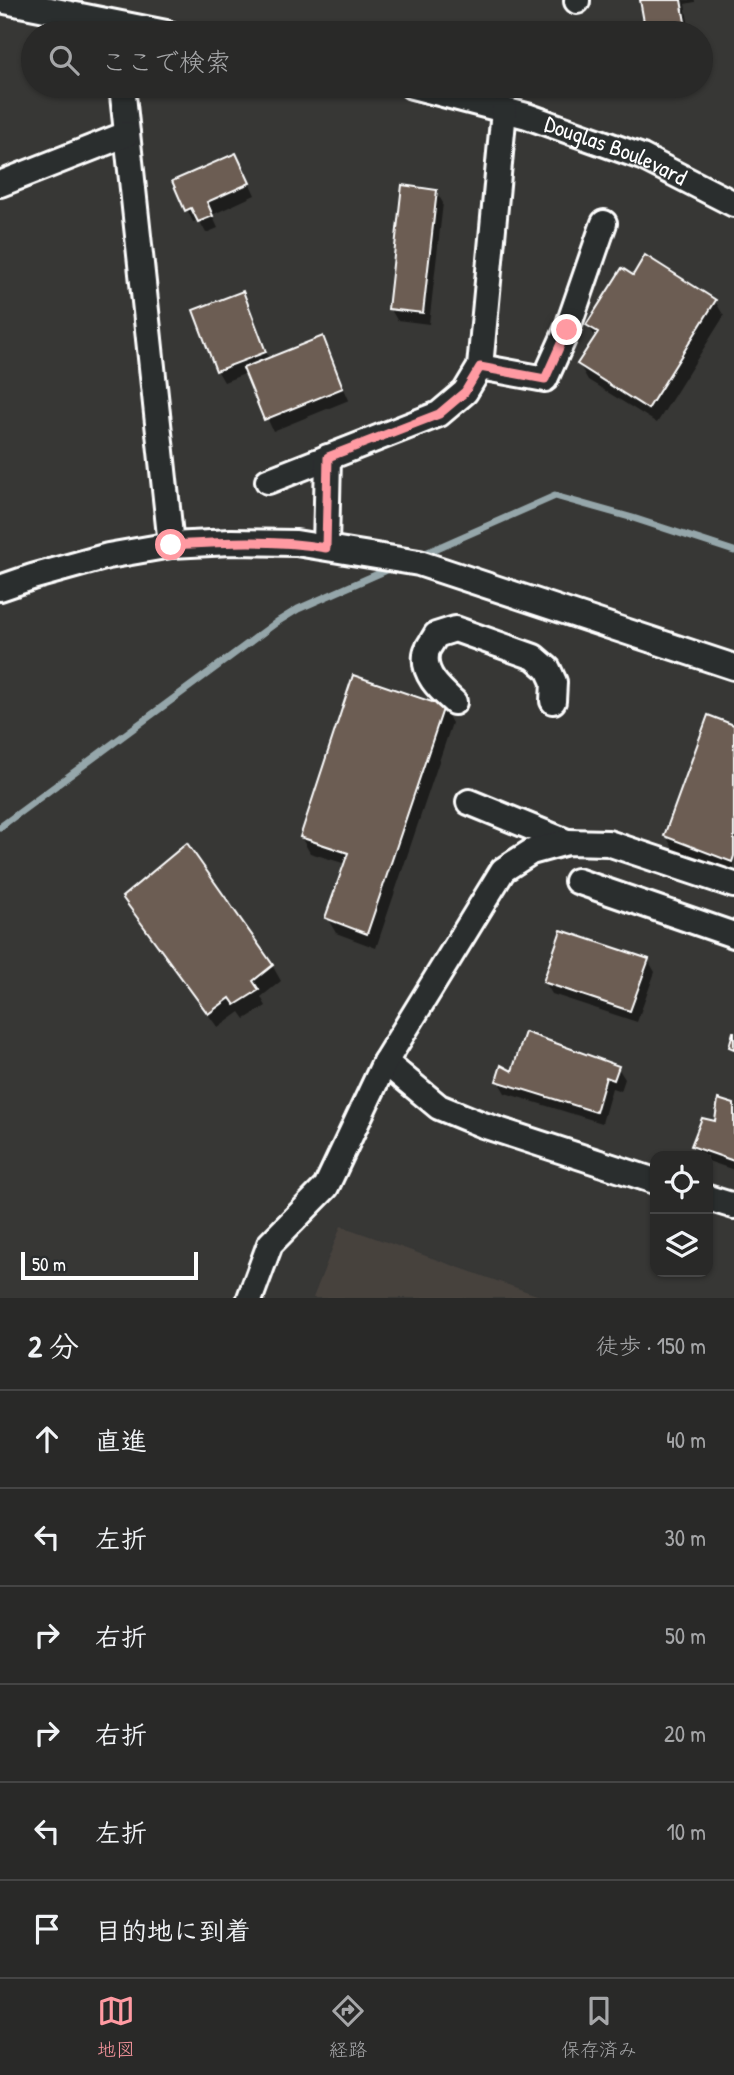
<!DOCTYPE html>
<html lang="ja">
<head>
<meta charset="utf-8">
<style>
  :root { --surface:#292928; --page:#313130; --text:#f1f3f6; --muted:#a5a6a8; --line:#454545; --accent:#ff9aa2 }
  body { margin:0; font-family:"Patrick Hand","Klee One",sans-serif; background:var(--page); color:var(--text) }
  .controls { position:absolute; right:21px; bottom:21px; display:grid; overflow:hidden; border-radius:14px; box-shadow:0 2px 5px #0004 }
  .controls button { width:63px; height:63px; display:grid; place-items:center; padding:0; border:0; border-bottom:2px solid var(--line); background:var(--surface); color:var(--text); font:35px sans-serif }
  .scale { position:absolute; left:21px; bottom:18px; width:177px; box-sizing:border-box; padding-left:7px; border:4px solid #fff; border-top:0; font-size:19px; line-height:24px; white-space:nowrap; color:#fff; -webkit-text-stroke:5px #2a2d2e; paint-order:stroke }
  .stop { position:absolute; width:21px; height:21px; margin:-16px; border:5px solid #ff9aa2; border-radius:50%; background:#fff }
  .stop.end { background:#ff9aa2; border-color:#fff; box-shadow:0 2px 7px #0008 }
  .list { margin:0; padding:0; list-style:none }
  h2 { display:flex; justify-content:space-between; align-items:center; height:91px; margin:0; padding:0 28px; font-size:30px }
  h2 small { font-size:23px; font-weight:400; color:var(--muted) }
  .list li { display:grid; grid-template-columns:46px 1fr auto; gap:21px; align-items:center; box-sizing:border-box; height:98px; padding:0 28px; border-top:2px solid var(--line) }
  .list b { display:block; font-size:26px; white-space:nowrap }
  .list em { font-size:23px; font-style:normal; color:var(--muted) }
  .icon { flex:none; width:38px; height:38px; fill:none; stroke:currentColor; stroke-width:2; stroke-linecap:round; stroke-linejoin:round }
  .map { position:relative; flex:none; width:734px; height:1298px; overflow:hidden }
  .search { position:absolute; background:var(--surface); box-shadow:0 2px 5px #0004; left:21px; right:21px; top:21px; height:77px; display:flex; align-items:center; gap:18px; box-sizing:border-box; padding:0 24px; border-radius:38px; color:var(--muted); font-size:26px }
  .sheet { height:679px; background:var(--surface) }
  nav { display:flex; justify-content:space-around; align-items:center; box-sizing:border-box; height:98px; border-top:2px solid var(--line); background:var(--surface); font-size:19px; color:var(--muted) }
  nav a { display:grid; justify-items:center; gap:4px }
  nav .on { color:var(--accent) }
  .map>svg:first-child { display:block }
</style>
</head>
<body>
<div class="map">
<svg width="734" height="1298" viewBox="0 0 734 1298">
  <rect width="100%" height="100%" fill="#373735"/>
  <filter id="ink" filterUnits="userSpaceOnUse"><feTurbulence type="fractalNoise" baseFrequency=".0143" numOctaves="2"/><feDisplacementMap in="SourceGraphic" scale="14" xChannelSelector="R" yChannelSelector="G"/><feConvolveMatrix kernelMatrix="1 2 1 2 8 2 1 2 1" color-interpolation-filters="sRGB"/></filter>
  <g filter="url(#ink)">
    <path fill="#47423e" d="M341 1226 545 1298H313Z"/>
    <path fill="#0007" d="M642 0H695V2L685 4 690 33H647Z
      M242 167 255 195 212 215 218 228 206 233 199 220 193 222 174 182Z
      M436 191 443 203 429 324 397 320 390 308Z
      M634 277 715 301 724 316 657 423 588 380 579 364 596 338 588 325Z
      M242 293 269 359 322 338 349 400 273 431 247 373 224 382 217 370Z
      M443 707 452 723 376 948 336 933 327 918 346 864 310 853 301 837Z
      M734 727V874L675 852 666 836Z
      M124 898 272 965 281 981 261 997 266 1006 245 1019 240 1012 218 1028 133 913Z
      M648 960 655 972 637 1022 552 994 545 982Z
      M618 1068 625 1079 621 1091 612 1088 602 1123 505 1093 498 1081 513 1073Z
      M734 1106V1170L708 1161V1156H699L693 1146Z"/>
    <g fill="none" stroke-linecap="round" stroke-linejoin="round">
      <path stroke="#95a6aa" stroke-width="7" d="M419 556 555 496 633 518 734 551
        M0 827 277 622 298 609 396 566"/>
    </g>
    <path fill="#6c5d53" stroke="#fff" stroke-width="2" d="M640 0H681L687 33H646Z
      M236 153 250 183 207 202 213 216 198 222 191 208 185 211 172 181Z
      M402 185 437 190 423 313 388 309Z
      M645 255 716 300 648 409 577 364 598 332 586 325 622 268 633 275Z
      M243 291 266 352 216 371 193 310Z
      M323 336 343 388 264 420 243 368Z
      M353 675 444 706 367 934 325 918 348 853 300 837Z
      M708 715 734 725V856L732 862 664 836Z
      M187 843 273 965 253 981 259 990 235 1005 230 998 208 1014 122 897Z
      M561 930 649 959 630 1011 543 982Z
      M525 1032 619 1066 614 1080 606 1077 596 1112 496 1081 501 1065 512 1071Z
      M733 1032H734V1049L729 1047Z
      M718 1099 734 1104V1161L691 1146 702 1118 715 1121Z"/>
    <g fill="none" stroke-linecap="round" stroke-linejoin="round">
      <g stroke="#fff" stroke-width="30">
        <g id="minor">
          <path d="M0 0 166 33"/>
          <path d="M577 0V1"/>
          <path d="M122 86 171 545"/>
          <path id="s1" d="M412 86 527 116 642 157 734 204"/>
          <path d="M0 184 127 134"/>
          <path d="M480 367 545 379 567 330 604 223"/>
          <path d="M268 481 439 414 465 392 480 367 504 110"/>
          <path d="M326 547 328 457"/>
          <path d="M0 588 32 577 108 556 171 545 231 542 296 543 419 563 734 667"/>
          <path d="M454 702C441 690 423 675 426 655 426 649 433 641 436 635L455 629 534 657 548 669 554 682 553 701"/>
          <path d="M469 802 567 842"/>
          <path d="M577 881 734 935"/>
          <path d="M385 1062 439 1107 483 1125 655 1181"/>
          <path d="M708 1198 734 1206"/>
          <path d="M250 1298 270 1244 326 1187 385 1062 503 870 531 852 567 842 608 843 734 885"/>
        </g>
      </g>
      <use href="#minor" stroke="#2a2d2e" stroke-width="24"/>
    </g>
  </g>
  <g fill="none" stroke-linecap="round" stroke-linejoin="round" filter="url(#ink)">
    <path stroke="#ff9aa2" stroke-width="9" d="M171 545C223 542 274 539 326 548L328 457 439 414 465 392 480 367 545 379 567 330"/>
  </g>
  <g text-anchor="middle" stroke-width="7" stroke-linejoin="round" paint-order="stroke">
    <g font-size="23" fill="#fff" stroke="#2a2d2e">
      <text dy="8" stroke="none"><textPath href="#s1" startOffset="214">Douglas Boulevard</textPath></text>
    </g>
  </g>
</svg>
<div class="controls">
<button><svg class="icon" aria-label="locate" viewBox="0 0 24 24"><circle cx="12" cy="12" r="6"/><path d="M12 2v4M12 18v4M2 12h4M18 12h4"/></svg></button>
<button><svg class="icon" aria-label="layers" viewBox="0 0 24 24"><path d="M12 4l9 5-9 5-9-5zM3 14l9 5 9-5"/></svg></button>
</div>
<div class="scale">50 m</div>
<div class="stop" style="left:171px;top:545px"></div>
<div class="stop end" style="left:567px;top:330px"></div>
<div class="search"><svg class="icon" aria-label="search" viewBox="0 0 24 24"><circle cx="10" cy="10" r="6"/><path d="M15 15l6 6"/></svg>ここで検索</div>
</div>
<section class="sheet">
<h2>2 分<small>徒歩 · 150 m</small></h2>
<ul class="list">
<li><svg class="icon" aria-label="ahead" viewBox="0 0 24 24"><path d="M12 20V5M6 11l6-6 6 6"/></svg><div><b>直進</b></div><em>40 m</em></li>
<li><svg class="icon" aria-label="left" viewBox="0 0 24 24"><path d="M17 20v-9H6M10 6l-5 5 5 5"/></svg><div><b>左折</b></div><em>30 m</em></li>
<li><svg class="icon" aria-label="right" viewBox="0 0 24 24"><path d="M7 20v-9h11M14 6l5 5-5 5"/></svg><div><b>右折</b></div><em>50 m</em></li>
<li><svg class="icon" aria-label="right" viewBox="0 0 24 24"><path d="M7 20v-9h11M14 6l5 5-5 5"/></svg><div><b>右折</b></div><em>20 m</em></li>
<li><svg class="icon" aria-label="left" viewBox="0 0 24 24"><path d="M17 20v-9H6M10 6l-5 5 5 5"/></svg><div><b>左折</b></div><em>10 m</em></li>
<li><svg class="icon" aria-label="arrive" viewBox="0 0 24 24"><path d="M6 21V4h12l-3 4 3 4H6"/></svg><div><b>目的地に到着</b></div></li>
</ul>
</section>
<nav>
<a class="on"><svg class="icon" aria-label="map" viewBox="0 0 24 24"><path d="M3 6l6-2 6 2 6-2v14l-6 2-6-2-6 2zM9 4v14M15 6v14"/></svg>地図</a>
<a><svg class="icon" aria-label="directions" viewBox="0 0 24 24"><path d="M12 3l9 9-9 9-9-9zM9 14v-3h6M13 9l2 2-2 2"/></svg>経路</a>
<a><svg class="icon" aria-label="saved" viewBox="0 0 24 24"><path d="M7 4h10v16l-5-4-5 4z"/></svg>保存済み</a>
</nav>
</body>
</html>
